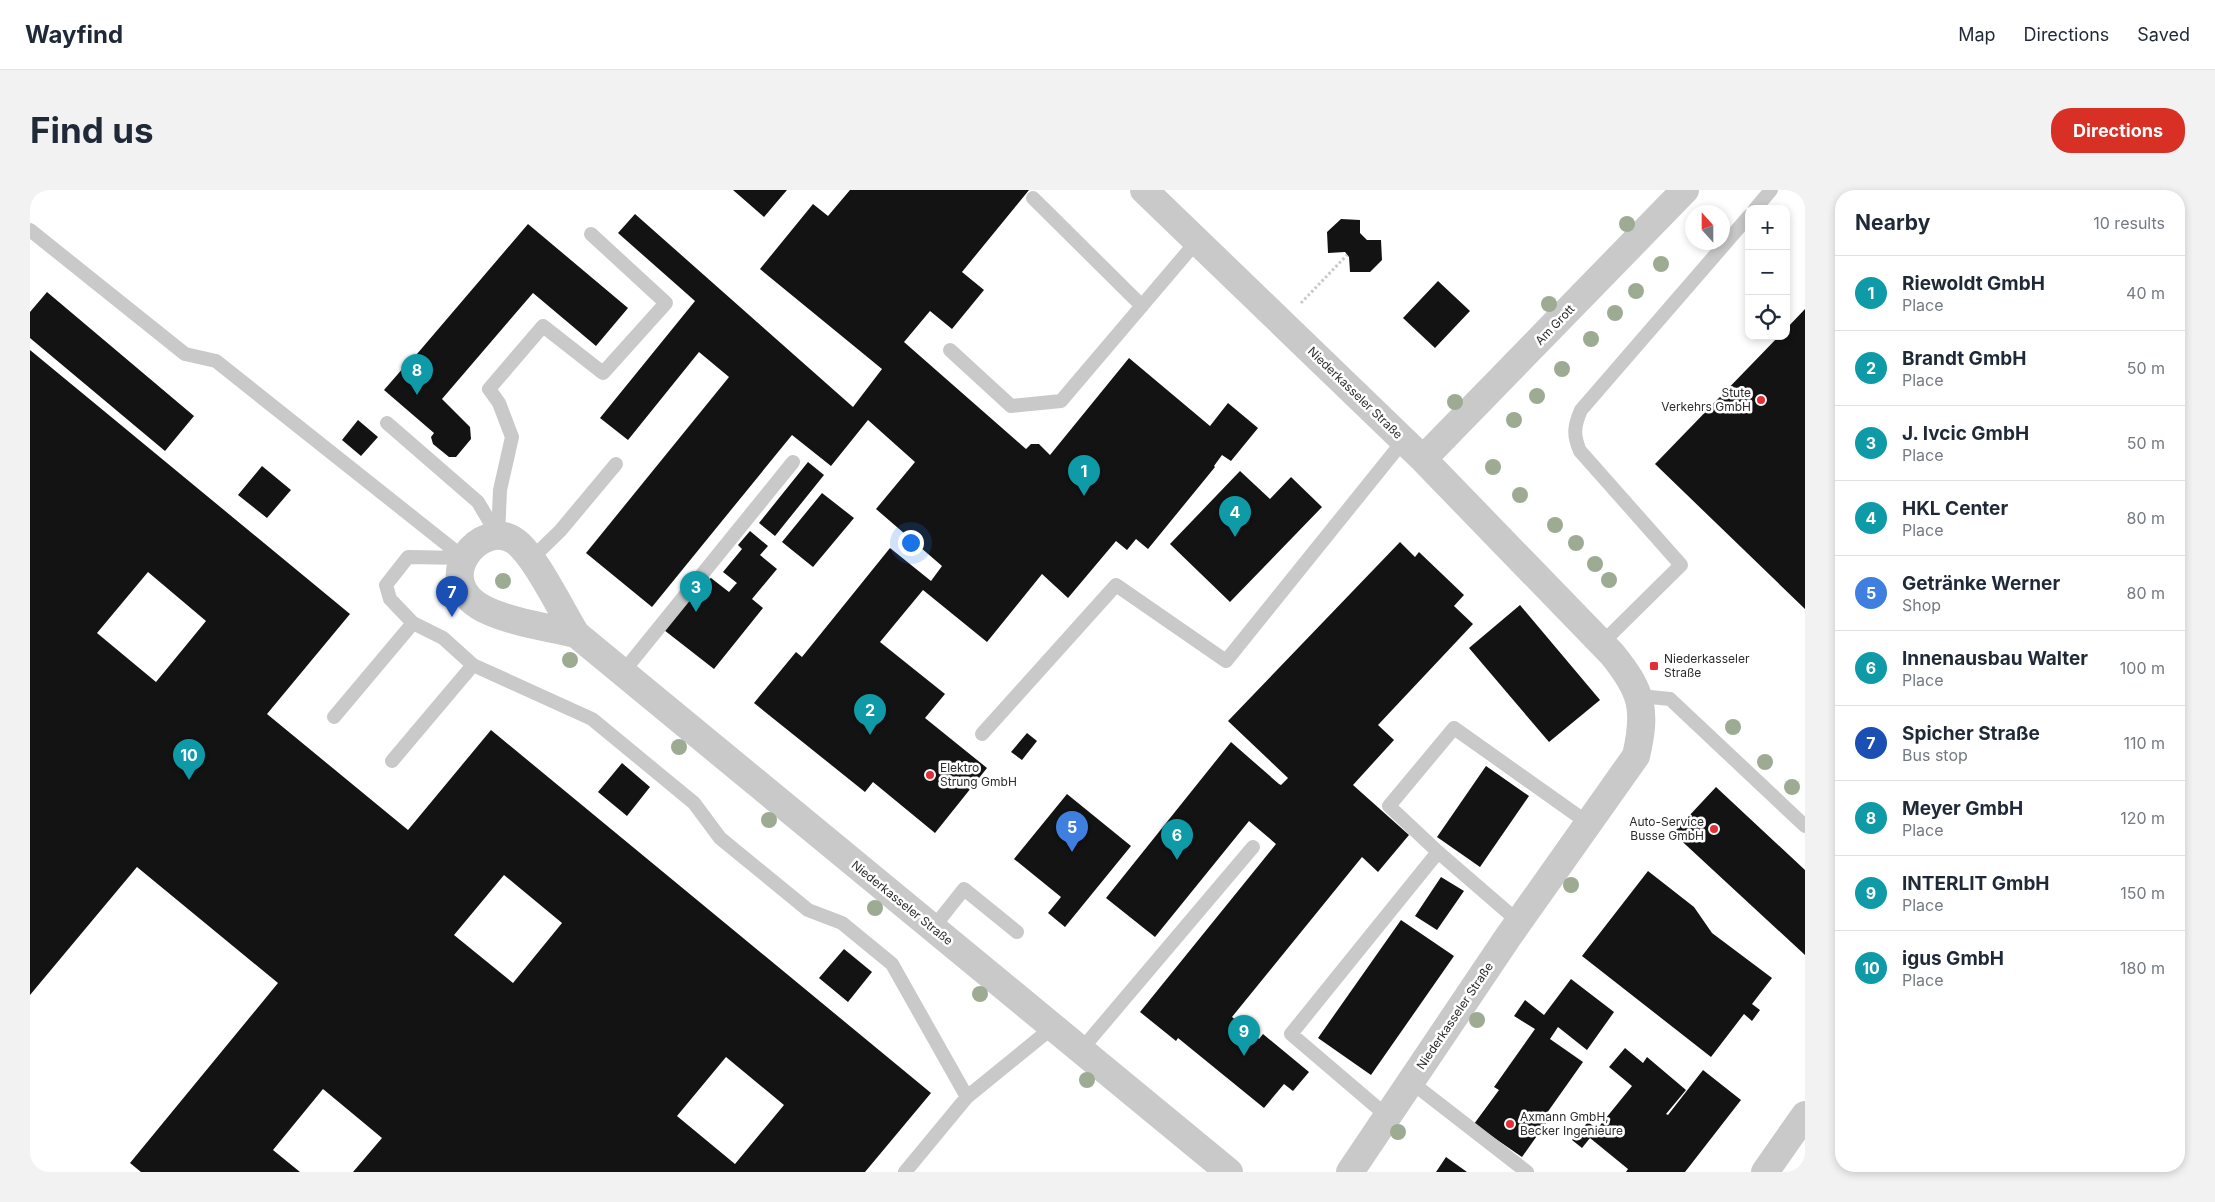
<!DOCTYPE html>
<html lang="en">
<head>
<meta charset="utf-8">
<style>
  :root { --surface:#fff; --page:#f2f2f3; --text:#1f2937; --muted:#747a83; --line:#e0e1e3; --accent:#d93025 }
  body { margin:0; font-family:Inter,sans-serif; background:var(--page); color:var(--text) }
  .controls { position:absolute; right:15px; top:15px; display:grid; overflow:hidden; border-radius:10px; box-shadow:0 2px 8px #0003 }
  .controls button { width:45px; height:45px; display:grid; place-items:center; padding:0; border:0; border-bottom:1px solid var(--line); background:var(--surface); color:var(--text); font:25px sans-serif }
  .compass { position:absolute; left:1655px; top:15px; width:45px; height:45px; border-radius:50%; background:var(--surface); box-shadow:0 2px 8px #0003; rotate:339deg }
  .you { position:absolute; left:880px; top:352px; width:18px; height:18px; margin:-12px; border:4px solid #fff; border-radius:50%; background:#1a73e8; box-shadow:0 0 0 8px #1a73e833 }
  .badge { display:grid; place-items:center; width:32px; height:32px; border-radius:50%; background:var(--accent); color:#fff; font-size:16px; font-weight:700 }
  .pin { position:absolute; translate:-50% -41px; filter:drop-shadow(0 1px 2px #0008) }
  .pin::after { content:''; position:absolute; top:26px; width:18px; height:15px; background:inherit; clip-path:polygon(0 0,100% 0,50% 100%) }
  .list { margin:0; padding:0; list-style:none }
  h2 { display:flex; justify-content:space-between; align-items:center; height:65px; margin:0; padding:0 20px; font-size:21px }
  h2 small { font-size:16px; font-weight:400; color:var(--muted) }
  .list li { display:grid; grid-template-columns:32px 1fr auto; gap:15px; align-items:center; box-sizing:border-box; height:75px; padding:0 20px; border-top:1px solid var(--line) }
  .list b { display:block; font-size:19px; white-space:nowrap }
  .list p { margin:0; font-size:16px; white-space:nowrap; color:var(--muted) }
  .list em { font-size:16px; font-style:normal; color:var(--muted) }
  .icon { flex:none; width:28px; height:28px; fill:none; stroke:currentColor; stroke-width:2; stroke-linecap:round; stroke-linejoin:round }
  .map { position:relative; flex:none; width:1775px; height:982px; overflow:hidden; border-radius:20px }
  header { display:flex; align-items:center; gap:30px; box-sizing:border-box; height:70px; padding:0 25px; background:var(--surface); border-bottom:1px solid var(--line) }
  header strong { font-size:24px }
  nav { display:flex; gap:28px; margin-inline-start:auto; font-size:18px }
  .intro { display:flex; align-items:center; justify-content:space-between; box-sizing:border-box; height:120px; padding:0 30px }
  h1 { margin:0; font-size:35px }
  .button { padding:12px 22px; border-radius:20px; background:var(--accent); color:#fff; font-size:18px; font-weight:700 }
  main { display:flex; gap:30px; padding:0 30px }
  aside { flex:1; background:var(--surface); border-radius:20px; box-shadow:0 2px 8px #0003 }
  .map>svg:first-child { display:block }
</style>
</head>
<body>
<header>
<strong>Wayfind</strong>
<nav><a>Map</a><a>Directions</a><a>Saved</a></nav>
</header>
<div class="intro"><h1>Find us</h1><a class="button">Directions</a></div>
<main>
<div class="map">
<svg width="1775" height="982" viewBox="0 0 1775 982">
  <rect width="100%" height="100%" fill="#fff"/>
  <path fill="#131313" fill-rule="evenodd" d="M703 0H757L734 27Z
    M820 0H999L932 82 954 100 922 139 900 121 874 152 996 259 1001 254H1009L1020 265 1099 168 1180 236 1198 213 1228 238 1201 271 1192 265 1184 276 1185 277 1118 359 1106 349 1097 360 1086 351 1038 408 1012 384 957 452 893 400 850 452 915 504 895 528 957 578 905 643 843 592 835 602 724 513 766 462 772 467 860 358 901 391 912 376 846 319 885 272 838 230 801 276 762 245 622 417 556 363 699 187 669 162 598 250 570 228 665 111 588 43 605 24 823 217 852 179 730 79 783 14 798 26Z
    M1311 29 1330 30V43L1337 50H1351L1352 70 1340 82H1320L1319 67 1315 62 1298 63 1297 42Z
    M498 34 598 118 566 156 503 103 412 209 440 237 441 249 426 267H419L403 254 401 247 404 243 354 200 374 177 375 178Z
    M1408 91 1440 121 1405 158 1373 128Z
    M17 102 164 226 135 261 0 148V122Z
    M1775 119V419L1625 274 1749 146H1756V139Z
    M0 160 320 424 237 524 378 640 461 540 901 903 835 982H323L352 948 293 899 243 960 270 982H111L100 973 248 793 107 677 0 805ZM118 382 176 431 126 492 67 443ZM474 685 532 733 483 793 424 745ZM696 867 754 915 705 974 647 926Z
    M328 230 348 247 331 266 312 250Z
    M778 272 794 285 745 346 729 333Z
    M232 276 261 300 237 328 208 305Z
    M1210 281 1240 309 1261 287 1292 317 1200 412 1140 354Z
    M792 303 824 328 783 377 752 352Z
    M720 341 738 356 730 365 747 379 722 409 733 418 684 479 634 440 671 394 681 388 699 402 705 395 707 393 693 382 712 359 708 355Z
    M1370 352 1385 367 1389 362 1434 405 1424 416 1443 434 1348 535 1364 550 1323 595 1379 645 1348 682 1332 667 1202 827 1229 849 1233 844 1279 882 1263 901 1254 894 1234 918 1148 848 1146 851 1110 822 1246 654 1219 631 1125 747 1076 708 1201 552 1249 594 1251 595 1258 588 1198 531Z
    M1490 415 1570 510 1519 552 1439 458Z
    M997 543 1007 551 992 570 981 562Z
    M592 573 620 597 597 626 568 602Z
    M1456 576 1499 606 1450 677 1407 647Z
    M1686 597 1775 680V765L1643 643Z
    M1037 604 1101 656 1035 737 1018 723 1031 707 984 669Z
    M1618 681 1664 717 1682 743 1742 788 1722 814 1730 820 1722 831 1714 824 1681 867 1552 766Z
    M1411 687 1434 701 1407 740 1385 726Z
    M1371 730 1424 766 1341 885 1288 848Z
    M814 759 842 782 818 812 789 788Z
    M1541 789 1584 822 1557 860 1528 837 1520 849 1553 872 1512 930 1516 933 1492 967 1444 934 1469 900 1464 897 1505 839 1484 826 1495 810 1514 825Z
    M1595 858 1613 873 1617 867 1656 900 1636 924 1638 925 1673 880 1711 910 1655 982H1596L1598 979 1560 948 1552 958 1542 950 1558 932 1567 939 1602 896 1579 877Z
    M1416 967 1437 982H1406Z"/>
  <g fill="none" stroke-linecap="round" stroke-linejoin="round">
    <path stroke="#c9c9c9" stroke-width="3" stroke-dasharray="2.5 2.5" stroke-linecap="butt" d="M1271 113 1317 65"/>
    <path stroke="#c9c9c9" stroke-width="14" d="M1003 8 1112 116
      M1725 19 1741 0
      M0 40 155 164 186 171 434 368
      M920 160 981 216 1031 211 1167 51
      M357 233 448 312 468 346
      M468 346 470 300 482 247 469 213 459 199 513 136 573 183 636 113 561 44
      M501 369 530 341 586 274
      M1572 453 1651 375 1550 261C1543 245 1544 236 1551 220L1719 26
      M443 475 562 529 664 613 690 648 778 720 812 733 862 774 937 907
      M593 482 763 272
      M1610 506 1640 509 1775 636
      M304 527 383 433
      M952 544 1086 395 1196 471 1374 250
      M362 571 443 475 413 448 383 433 360 409 356 395 378 367 434 368
      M1408 662 1359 616 1424 538 1558 633
      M903 738 934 699 987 742
      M1051 860 1223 657
      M1381 892 1497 982
      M1357 926 1261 844 1408 662 1489 732
      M875 982 937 907 1023 837"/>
    <path stroke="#c9c9c9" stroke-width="28" d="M1114 0 1393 269 1582 464C1612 501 1617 519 1606 566L1478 747 1320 982
      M1393 269 1655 0
      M546 444C517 437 480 432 454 419 398 390 452 327 485 351 505 365 532 422 546 444L1199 982
      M1735 982 1775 925"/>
  </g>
  <g fill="#9eab93">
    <circle cx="1597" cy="34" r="8"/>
    <circle cx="1631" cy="74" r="8"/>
    <circle cx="1606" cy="101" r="8"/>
    <circle cx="1519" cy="114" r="8"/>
    <circle cx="1585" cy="123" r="8"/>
    <circle cx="1561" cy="149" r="8"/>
    <circle cx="1532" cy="179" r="8"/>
    <circle cx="1507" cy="206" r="8"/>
    <circle cx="1425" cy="212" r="8"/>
    <circle cx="1484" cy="230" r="8"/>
    <circle cx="1463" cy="277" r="8"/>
    <circle cx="1490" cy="305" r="8"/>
    <circle cx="1525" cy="335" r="8"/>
    <circle cx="1546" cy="353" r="8"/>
    <circle cx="1565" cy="374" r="8"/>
    <circle cx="1579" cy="390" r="8"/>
    <circle cx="473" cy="391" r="8"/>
    <circle cx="540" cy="470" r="8"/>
    <circle cx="1703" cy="537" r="8"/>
    <circle cx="649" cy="557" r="8"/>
    <circle cx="1735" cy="572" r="8"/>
    <circle cx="1762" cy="597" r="8"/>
    <circle cx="739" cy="630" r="8"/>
    <circle cx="1541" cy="695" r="8"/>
    <circle cx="845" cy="718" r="8"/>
    <circle cx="950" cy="804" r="8"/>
    <circle cx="1447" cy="830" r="8"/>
    <circle cx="1057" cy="890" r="8"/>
    <circle cx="1368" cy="942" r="8"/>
  </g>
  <g fill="#e32e36" stroke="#fff" stroke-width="2">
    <circle cx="1731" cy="210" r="5"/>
    <rect x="1619" y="471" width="10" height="10" rx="2.5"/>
    <circle cx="900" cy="585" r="5"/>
    <circle cx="1684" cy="639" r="5"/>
    <circle cx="1480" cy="934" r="5"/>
  </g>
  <g text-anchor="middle" stroke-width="5" stroke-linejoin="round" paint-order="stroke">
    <g font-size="12" fill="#2c2c2c" stroke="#fff">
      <text transform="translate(1525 135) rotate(-46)" y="4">Am Grott</text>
      <text transform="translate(1325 203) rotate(44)" y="4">Niederkasseler Straße</text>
      <text transform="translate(872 713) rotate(39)" y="4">Niederkasseler Straße</text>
      <text transform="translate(1425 826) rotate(-56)" y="4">Niederkasseler Straße</text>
    </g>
    <g font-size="12" fill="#2c2c2c" stroke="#fff" text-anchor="start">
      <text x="1721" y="207" text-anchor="end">Stute<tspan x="1721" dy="14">Verkehrs GmbH</tspan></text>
      <text x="1634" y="473">Niederkasseler<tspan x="1634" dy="14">Straße</tspan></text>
      <text x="910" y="582">Elektro<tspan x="910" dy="14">Strung GmbH</tspan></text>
      <text x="1674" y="636" text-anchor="end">Auto-Service<tspan x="1674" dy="14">Busse GmbH</tspan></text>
      <text x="1490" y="931">Axmann GmbH,<tspan x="1490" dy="14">Becker Ingenieure</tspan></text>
    </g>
  </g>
</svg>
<div class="controls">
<button>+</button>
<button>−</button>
<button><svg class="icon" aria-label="locate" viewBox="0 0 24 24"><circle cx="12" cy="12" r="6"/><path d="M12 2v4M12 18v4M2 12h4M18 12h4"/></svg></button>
</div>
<svg class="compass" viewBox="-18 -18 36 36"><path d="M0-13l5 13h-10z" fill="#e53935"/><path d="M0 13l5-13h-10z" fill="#747a83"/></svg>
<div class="you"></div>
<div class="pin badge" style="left:1054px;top:306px;background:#0f9aa8">1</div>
<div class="pin badge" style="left:840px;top:545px;background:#0f9aa8">2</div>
<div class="pin badge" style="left:666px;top:422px;background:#0f9aa8">3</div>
<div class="pin badge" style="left:1205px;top:347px;background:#0f9aa8">4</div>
<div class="pin badge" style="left:1042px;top:662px;background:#3f7fe0">5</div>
<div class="pin badge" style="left:1147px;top:670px;background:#0f9aa8">6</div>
<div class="pin badge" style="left:422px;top:427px;background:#1a4fb4">7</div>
<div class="pin badge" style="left:387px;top:205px;background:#0f9aa8">8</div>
<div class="pin badge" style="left:1214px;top:866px;background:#0f9aa8">9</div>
<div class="pin badge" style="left:159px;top:590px;background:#0f9aa8">10</div>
</div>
<aside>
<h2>Nearby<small>10 results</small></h2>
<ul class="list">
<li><span class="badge" style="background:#0f9aa8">1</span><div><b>Riewoldt GmbH</b><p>Place</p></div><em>40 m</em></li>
<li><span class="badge" style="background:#0f9aa8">2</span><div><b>Brandt GmbH</b><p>Place</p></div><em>50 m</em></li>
<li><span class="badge" style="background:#0f9aa8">3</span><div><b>J. Ivcic GmbH</b><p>Place</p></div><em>50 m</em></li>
<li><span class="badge" style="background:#0f9aa8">4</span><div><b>HKL Center</b><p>Place</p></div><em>80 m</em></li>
<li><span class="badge" style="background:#3f7fe0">5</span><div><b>Getränke Werner</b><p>Shop</p></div><em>80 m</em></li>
<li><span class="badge" style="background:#0f9aa8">6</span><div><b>Innenausbau Walter</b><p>Place</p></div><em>100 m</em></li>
<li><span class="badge" style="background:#1a4fb4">7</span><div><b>Spicher Straße</b><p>Bus stop</p></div><em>110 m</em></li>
<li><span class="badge" style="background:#0f9aa8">8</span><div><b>Meyer GmbH</b><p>Place</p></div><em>120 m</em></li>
<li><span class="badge" style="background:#0f9aa8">9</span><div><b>INTERLIT GmbH</b><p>Place</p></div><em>150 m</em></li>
<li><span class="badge" style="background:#0f9aa8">10</span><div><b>igus GmbH</b><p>Place</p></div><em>180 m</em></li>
</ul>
</aside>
</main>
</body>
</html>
